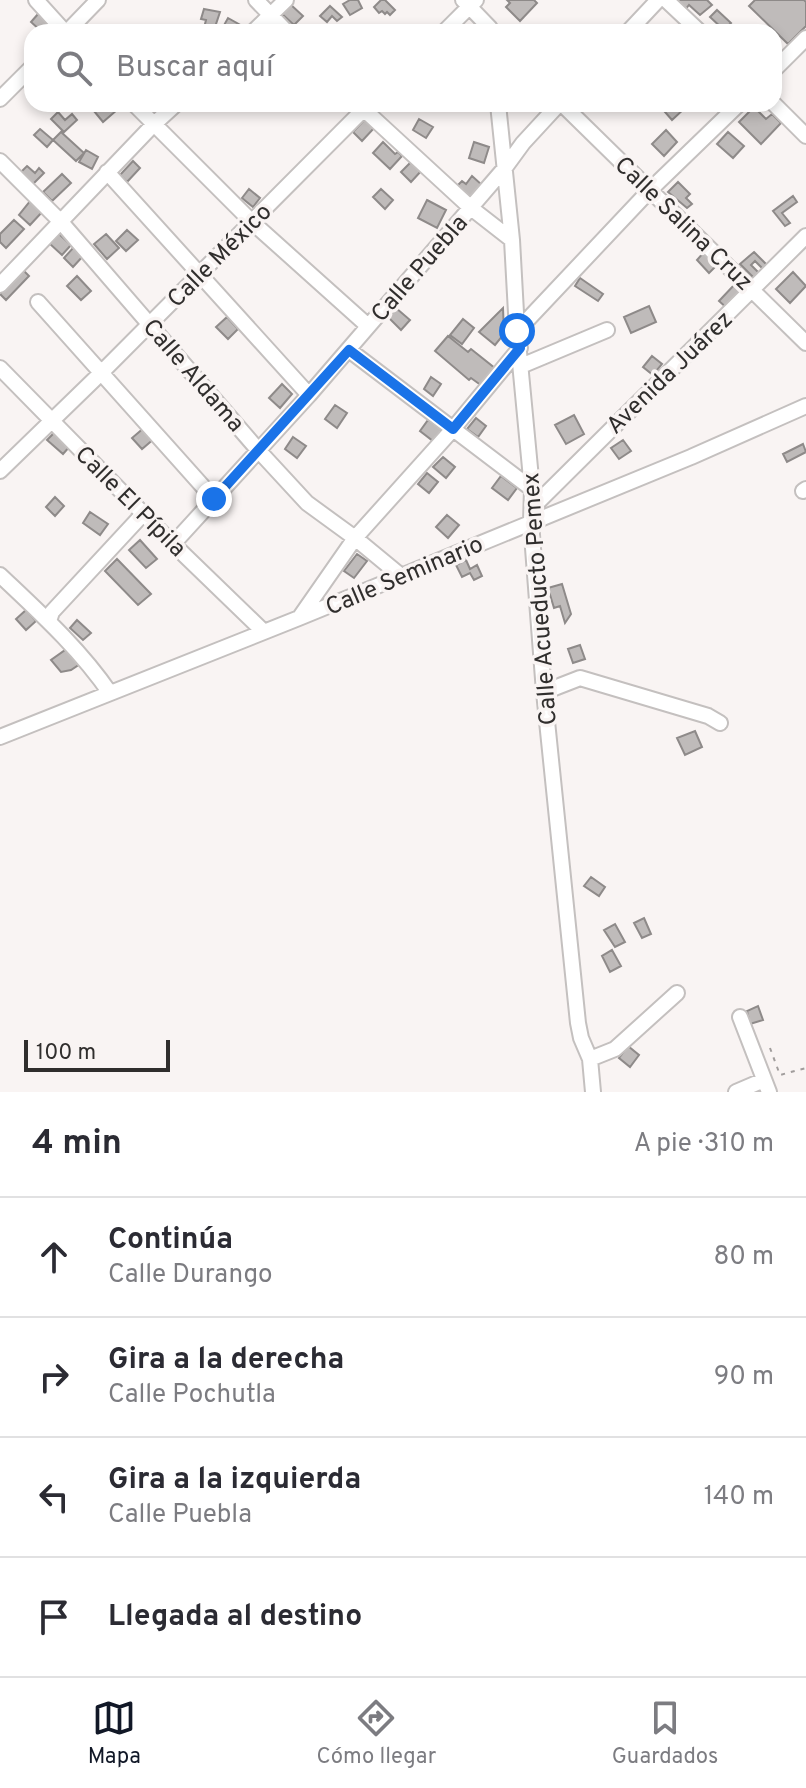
<!DOCTYPE html>
<html lang="es">
<head>
<meta charset="utf-8">
<style>
  :root { --surface:#fff; --page:#f2f2f3; --text:#2b2b33; --muted:#7c7c81; --line:#e1e1e2; --accent:#111827 }
  body { margin:0; font-family:Overpass,sans-serif; background:var(--page); color:var(--text) }
  .scale { position:absolute; left:24px; bottom:20px; width:146px; box-sizing:border-box; padding-left:8px; border:4px solid #302e2d; border-top:0; font-size:22px; line-height:28px; white-space:nowrap; color:#302e2d; -webkit-text-stroke:6px #f9f4f3; paint-order:stroke }
  .stop { position:absolute; width:24px; height:24px; margin:-18px; border:6px solid #1a73e8; border-radius:50%; background:#fff }
  .stop.end { background:#1a73e8; border-color:#fff; box-shadow:0 2px 8px #0008 }
  .list { margin:0; padding:0; list-style:none }
  h2 { display:flex; justify-content:space-between; align-items:center; height:104px; margin:0; padding:0 32px; font-size:34px }
  h2 small { font-size:26px; font-weight:400; color:var(--muted) }
  .list li { display:grid; grid-template-columns:52px 1fr auto; gap:24px; align-items:center; box-sizing:border-box; height:120px; padding:0 32px; border-top:2px solid var(--line) }
  .list b { display:block; font-size:30px; white-space:nowrap }
  .list p { margin:0; font-size:26px; white-space:nowrap; color:var(--muted) }
  .list em { font-size:26px; font-style:normal; color:var(--muted) }
  .icon { flex:none; width:44px; height:44px; fill:none; stroke:currentColor; stroke-width:2; stroke-linecap:round; stroke-linejoin:round }
  .map { position:relative; flex:none; width:806px; height:1092px; overflow:hidden }
  .search { position:absolute; background:var(--surface); box-shadow:0 4px 12px #0003; left:24px; right:24px; top:24px; height:88px; display:flex; align-items:center; gap:20px; box-sizing:border-box; padding:0 28px; border-radius:24px; color:var(--muted); font-size:30px }
  .sheet { height:584px; background:var(--surface) }
  nav { display:flex; justify-content:space-around; align-items:center; box-sizing:border-box; height:112px; border-top:2px solid var(--line); background:var(--surface); font-size:22px; color:var(--muted) }
  nav a { display:grid; justify-items:center; gap:4px }
  nav .on { color:var(--accent) }
  .map>svg:first-child { display:block }
</style>
</head>
<body>
<div class="map">
<svg width="806" height="1092" viewBox="0 0 806 1092">
  <rect width="100%" height="100%" fill="#f9f4f3"/>
  <path fill="#bfbbba" stroke="#8e8a89" stroke-width="2" d="M350 0H358L362 8 350 15 343 4Z
    M381 0H385L395 10 390 15 387 12 385 14 382 11 379 13 374 7Z
    M507 0H534L537 3 520 21 506 7 510 3Z
    M677 0H707L712 5 700 15 689 5 685 10Z
    M755 0H804L806 2V26L788 44 749 6Z
    M290 4 303 16 294 25 281 13Z
    M330 6 342 17 337 21 332 16 327 22 320 16Z
    M204 9 220 12 214 30 204 28 206 20 201 19Z
    M717 10 731 23 724 30 710 17Z
    M38 14 56 30 54 32H42L31 22Z
    M228 18 242 26 239 32H232L223 27Z
    M102 104H112L117 110 103 122 94 111Z
    M658 104H682L685 108 672 120Z
    M754 107 766 119 772 114 781 123 761 144 739 122Z
    M58 112 65 120 72 114 77 120 64 132 51 119Z
    M366 118 375 127 362 141 353 132Z
    M419 119 433 127 426 138 413 130Z
    M40 129 53 140 47 147 34 135Z
    M666 130 677 142 664 156 652 144Z
    M61 132 84 153 76 161 53 140Z
    M728 132 744 146 733 158 717 144Z
    M383 142 395 154 398 152 402 156 390 169 373 153Z
    M474 142 489 147 484 163 469 158Z
    M86 150 98 157 92 169 79 162Z
    M133 161 140 168 127 182 120 175Z
    M412 161 422 170 411 182 401 172Z
    M27 166 35 173 39 168 44 173 33 184 21 172Z
    M62 174 71 183 52 201 43 192Z
    M472 176 482 185 470 199 456 187 462 181 466 184Z
    M678 182 690 194 686 198 692 204 687 208 668 192Z
    M249 189 260 198 253 207 242 198Z
    M381 189 393 200 385 209 373 197Z
    M793 196 797 202 782 213 790 223 785 226 773 211Z
    M31 200 43 211 30 225 19 215Z
    M427 200 446 210 437 228 418 218Z
    M14 220 24 229 6 248 0 242V234Z
    M127 230 138 240 126 251 116 241Z
    M59 234 71 245 62 255 50 244Z
    M106 234 119 248 107 259 94 244Z
    M73 248 83 256 73 267 64 258Z
    M704 252 717 265 709 273 697 260Z
    M754 252 769 267 765 271 755 261 751 265 761 275 756 280 740 264Z
    M23 270 29 276 6 300 0 294Z
    M793 272 806 286 790 303 776 289Z
    M77 276 91 291 81 300 67 286Z
    M580 278 603 294 598 301 575 286Z
    M736 283 744 291 728 309 719 301Z
    M649 306 656 322 631 333 624 317Z
    M396 308 410 320 401 330 388 317Z
    M503 308 504 334 495 345 479 332Z
    M227 317 238 329 228 339 216 327Z
    M463 319 474 328 462 344 450 335Z
    M448 336 468 352 471 349 496 369 482 386 471 378 469 380 435 351Z
    M652 356 662 364 653 375 643 367Z
    M431 377 441 384 433 396 424 389Z
    M282 384 292 394 280 408 269 398Z
    M335 405 347 413 337 428 325 419Z
    M574 415 584 434 566 444 555 425Z
    M476 418 486 426 478 437 467 429Z
    M428 420 442 430 433 441 420 431Z
    M145 427 155 438 142 449 132 438Z
    M55 432 70 446 63 454 47 440Z
    M293 437 306 446 297 458 285 449Z
    M623 440 631 451 619 459 611 448Z
    M803 444 806 452 787 462 783 454Z
    M443 457 455 467 446 478 433 467Z
    M427 473 438 482 429 493 418 484Z
    M501 476 517 488 508 500 492 488Z
    M55 497 64 506 55 516 46 507Z
    M90 512 108 524 100 535 83 523Z
    M447 515 459 525 448 538 436 527Z
    M140 540 157 559 146 568 129 550Z
    M357 554 367 561 354 578 344 571Z
    M117 559 151 594 138 605 105 571Z
    M466 560 470 569 477 565 482 576 474 580 470 573 462 577 456 565Z
    M562 584 571 614 565 623 560 606 554 608 548 588Z
    M26 610 36 621 26 630 16 619Z
    M77 620 91 633 83 640 70 628Z
    M580 645 585 659 573 663 568 649Z
    M68 648 80 664 71 670 61 672 51 660Z
    M695 731 702 747 685 755 677 738Z
    M591 877 605 887 599 896 584 886Z
    M644 918 651 934 642 938 634 923Z
    M615 924 625 942 615 947 604 930Z
    M612 950 621 966 610 972 602 956Z
    M758 1006 763 1020 750 1024 747 1011Z
    M628 1046 639 1055 630 1067 619 1058Z"/>
  <g fill="none" stroke-linecap="round" stroke-linejoin="round">
    <g stroke="#c4c0bf" stroke-width="18">
      <path id="minor" d="M36 0 65 32
        M256 0 287 32
        M463 0 490 28
        M666 0 700 32
        M67 32 98 0
        M253 32 286 0
        M444 32 476 0
        M628 32 658 0
        M774 70 806 38
        M0 99 32 67
        M134 104 252 222 368 326
        M358 104 471 208 512 240
        M498 104 512 240 517 331 532 489 531 522 544 692 578 1023 581 1038 590 1059 593 1092
        M562 104 806 343
        M774 104 806 136
        M0 161 61 222 259 451 307 503 355 538 401 576
        M107 172 309 395
        M0 285 153 125 176 104
        M38 302 214 499
        M517 331 650 190 739 104
        M349 350 532 489
        M521 366 607 330
        M0 368 173 544 263 631
        M0 471 101 373 369 104
        M803 491 806 489
        M532 508 806 236
        M173 544 309 395 504 169 523 143 559 104
        M0 575C39 612 79 648 110 693
        M300 617 355 538 453 429 520 348
        M49 621 52 612 143 514
        M544 692 580 678 708 716 720 723
        M0 737 299 618 691 457 806 406
        M740 1017 769 1092
        M590 1059 615 1049 677 993
        M736 1092 764 1080"/>
    </g>
    <path stroke="#a19d9c" stroke-width="2" stroke-dasharray="4 6" stroke-linecap="butt" d="M770 1048 780 1075 806 1068"/>
    <use href="#minor" stroke="#fff" stroke-width="14"/>
  </g>
  <g fill="none" stroke-linecap="round" stroke-linejoin="round">
    <path stroke="#1a73e8" stroke-width="10" d="M214 499 349 350 453 429 520 348 517 331"/>
  </g>
  <g text-anchor="middle" stroke-width="7" stroke-linejoin="round" paint-order="stroke">
    <g font-size="24" fill="#302e2d" stroke="#f9f4f3">
      <text transform="translate(684 223) rotate(44)" y="8">Calle Salina Cruz</text>
      <text transform="translate(219 255) rotate(-45)" y="8">Calle México</text>
      <text transform="translate(419 268) rotate(-49)" y="8">Calle Puebla</text>
      <text transform="translate(669 372) rotate(-44)" y="8">Avenida Juárez</text>
      <text transform="translate(194 375) rotate(49)" y="8">Calle Aldama</text>
      <text transform="translate(131 501) rotate(45)" y="8">Calle El Pípila</text>
      <text transform="translate(404 575) rotate(-23)" y="8">Calle Seminario</text>
      <text transform="translate(539 599) rotate(-94)" y="8">Calle Acueducto Pemex</text>
    </g>
  </g>
</svg>
<div class="scale">100 m</div>
<div class="stop" style="left:517px;top:331px"></div>
<div class="stop end" style="left:214px;top:499px"></div>
<div class="search"><svg class="icon" aria-label="search" viewBox="0 0 24 24"><circle cx="10" cy="10" r="6"/><path d="M15 15l6 6"/></svg>Buscar aquí</div>
</div>
<section class="sheet">
<h2>4 min<small>A pie · 310 m</small></h2>
<ul class="list">
<li><svg class="icon" aria-label="ahead" viewBox="0 0 24 24"><path d="M12 20V5M6 11l6-6 6 6"/></svg><div><b>Continúa</b><p>Calle Durango</p></div><em>80 m</em></li>
<li><svg class="icon" aria-label="right" viewBox="0 0 24 24"><path d="M7 20v-9h11M14 6l5 5-5 5"/></svg><div><b>Gira a la derecha</b><p>Calle Pochutla</p></div><em>90 m</em></li>
<li><svg class="icon" aria-label="left" viewBox="0 0 24 24"><path d="M17 20v-9H6M10 6l-5 5 5 5"/></svg><div><b>Gira a la izquierda</b><p>Calle Puebla</p></div><em>140 m</em></li>
<li><svg class="icon" aria-label="arrive" viewBox="0 0 24 24"><path d="M6 21V4h12l-3 4 3 4H6"/></svg><div><b>Llegada al destino</b></div></li>
</ul>
</section>
<nav>
<a class="on"><svg class="icon" aria-label="map" viewBox="0 0 24 24"><path d="M3 6l6-2 6 2 6-2v14l-6 2-6-2-6 2zM9 4v14M15 6v14"/></svg>Mapa</a>
<a><svg class="icon" aria-label="directions" viewBox="0 0 24 24"><path d="M12 3l9 9-9 9-9-9zM9 14v-3h6M13 9l2 2-2 2"/></svg>Cómo llegar</a>
<a><svg class="icon" aria-label="saved" viewBox="0 0 24 24"><path d="M7 4h10v16l-5-4-5 4z"/></svg>Guardados</a>
</nav>
</body>
</html>
